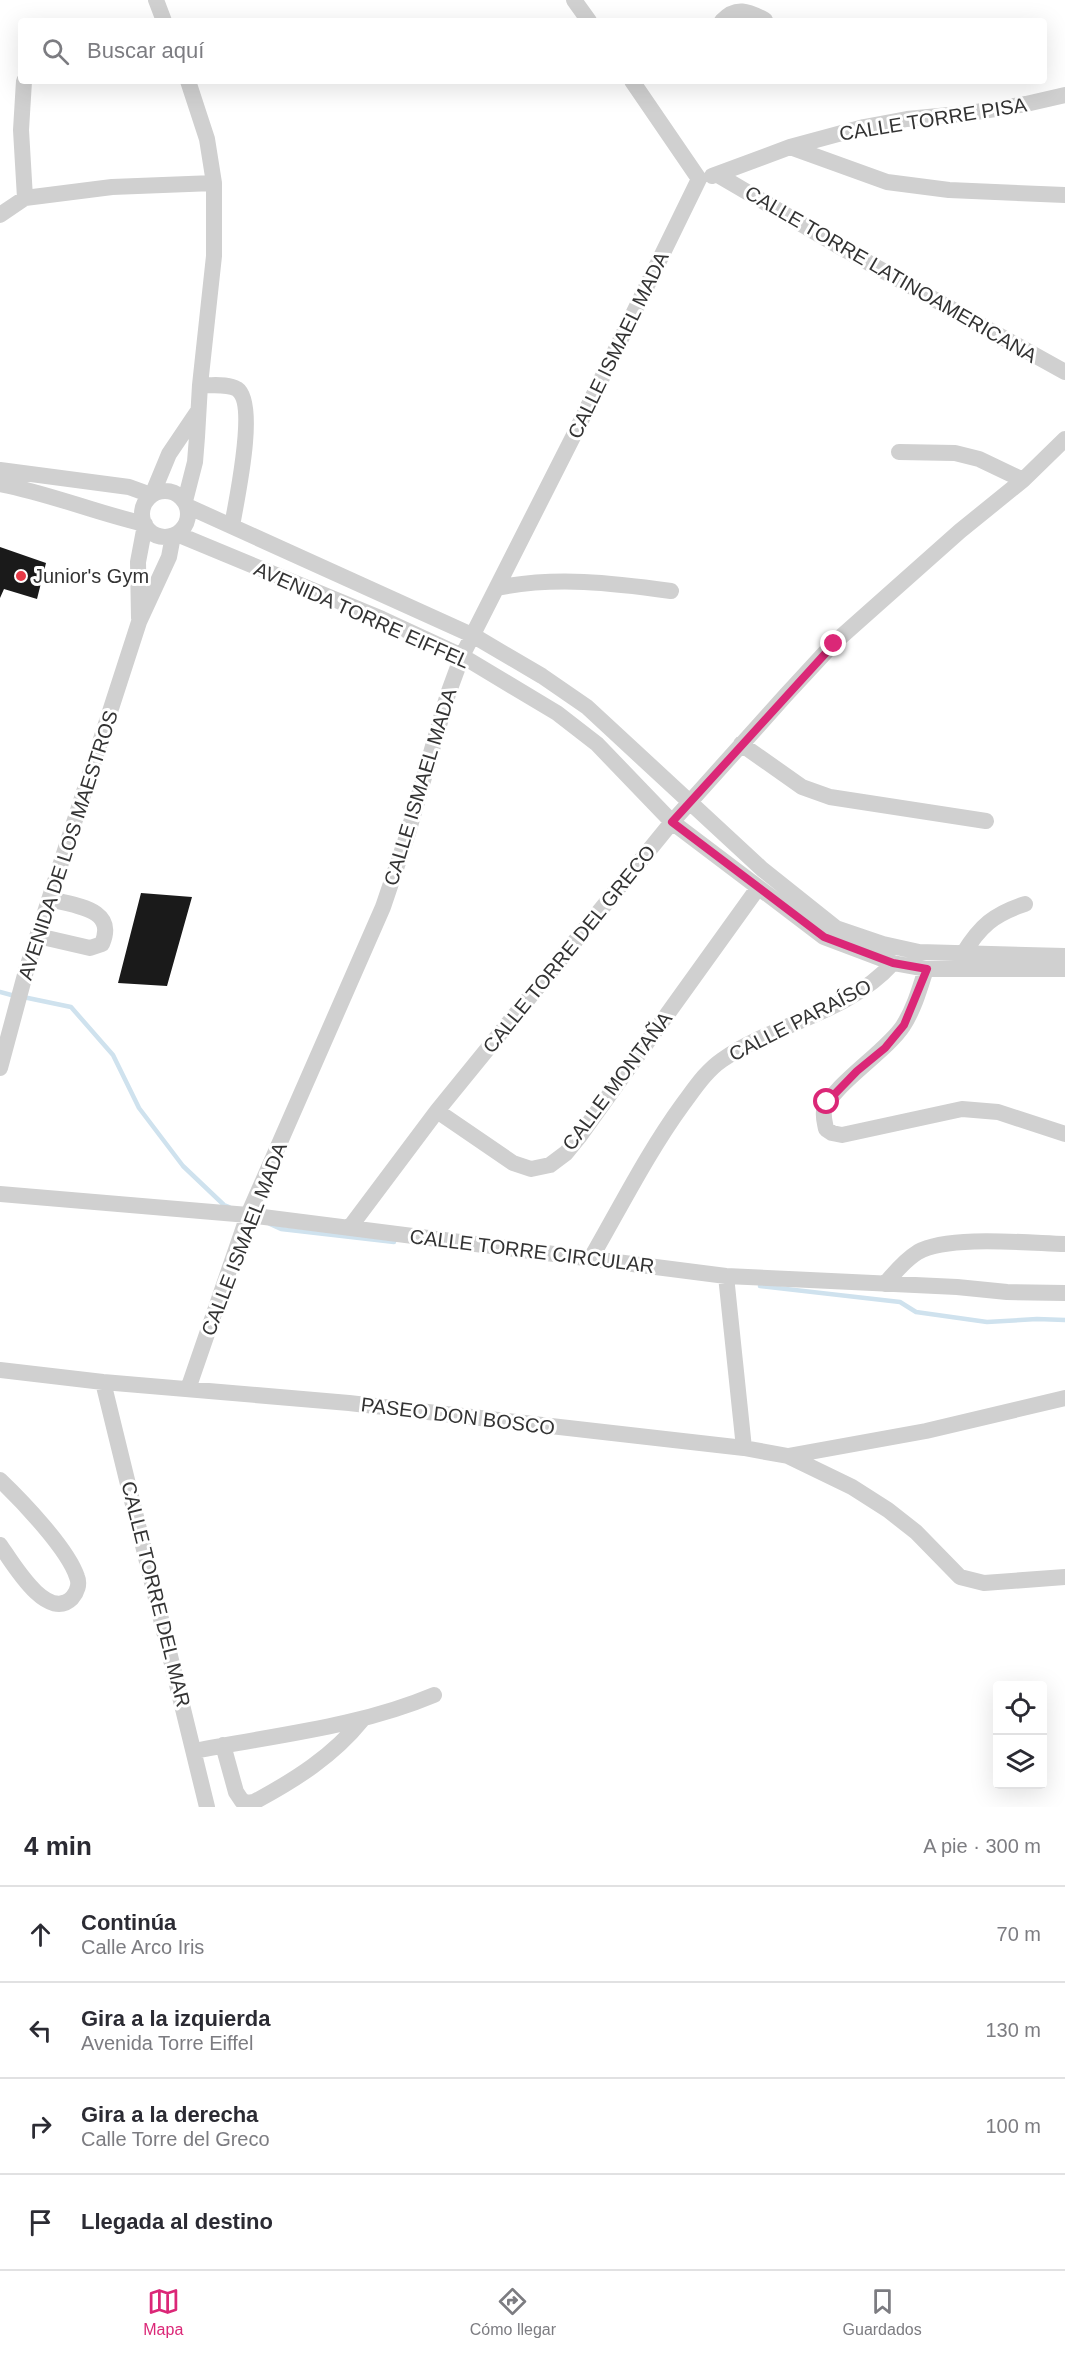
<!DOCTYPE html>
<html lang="es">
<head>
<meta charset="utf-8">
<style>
  :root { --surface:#fff; --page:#f2f2f3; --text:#2b2b33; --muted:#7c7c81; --line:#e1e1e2; --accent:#db2777 }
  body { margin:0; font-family:Helvetica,sans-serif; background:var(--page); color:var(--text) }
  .controls { position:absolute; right:18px; bottom:18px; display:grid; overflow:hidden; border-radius:6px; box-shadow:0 6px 24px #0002 }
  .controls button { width:54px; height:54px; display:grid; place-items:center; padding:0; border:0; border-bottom:2px solid var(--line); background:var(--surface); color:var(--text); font:30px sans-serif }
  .stop { position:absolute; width:18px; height:18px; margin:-14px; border:4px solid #db2777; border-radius:50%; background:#fff }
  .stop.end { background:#db2777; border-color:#fff; box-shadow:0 2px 6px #0008 }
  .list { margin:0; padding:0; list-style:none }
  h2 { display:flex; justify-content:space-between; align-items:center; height:78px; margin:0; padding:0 24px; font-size:26px }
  h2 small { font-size:20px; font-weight:400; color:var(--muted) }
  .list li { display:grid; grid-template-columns:39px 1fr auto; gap:18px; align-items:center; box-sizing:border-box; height:96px; padding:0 24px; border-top:2px solid var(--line) }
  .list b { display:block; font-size:22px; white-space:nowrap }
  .list p { margin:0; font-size:20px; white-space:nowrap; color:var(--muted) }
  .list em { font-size:20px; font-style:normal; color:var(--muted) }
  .icon { flex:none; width:33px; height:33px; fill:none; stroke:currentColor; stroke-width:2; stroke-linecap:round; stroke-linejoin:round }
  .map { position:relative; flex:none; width:1065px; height:1807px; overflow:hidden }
  .search { position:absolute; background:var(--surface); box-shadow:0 6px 24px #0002; left:18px; right:18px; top:18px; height:66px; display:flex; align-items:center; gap:15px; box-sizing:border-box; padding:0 21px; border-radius:6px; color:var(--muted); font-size:22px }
  .sheet { height:462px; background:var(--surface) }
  nav { display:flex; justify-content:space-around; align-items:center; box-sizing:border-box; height:84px; border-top:2px solid var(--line); background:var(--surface); font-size:16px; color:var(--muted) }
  nav a { display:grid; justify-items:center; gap:3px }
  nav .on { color:var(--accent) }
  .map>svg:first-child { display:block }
</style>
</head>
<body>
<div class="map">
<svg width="1065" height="1807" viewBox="0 0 1065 1807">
  <rect width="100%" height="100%" fill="#fff"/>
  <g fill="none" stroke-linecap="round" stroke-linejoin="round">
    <path stroke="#cfe2ee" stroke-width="4.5" d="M0 992 15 996
      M23 997 71 1007 113 1055 139 1108 183 1166 224 1205 229 1207
      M270 1224 281 1229 394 1242
      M760 1286 900 1302 916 1312 987 1322 1037 1319 1065 1320"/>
  </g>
  <path fill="#1a1a1a" d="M0 547 46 563 37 599 4 589 0 598Z
    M141 893 192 897 167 986 118 983Z"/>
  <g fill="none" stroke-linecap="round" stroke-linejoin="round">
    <path stroke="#d0d0d0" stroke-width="16" d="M156 0 164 21
      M574 0 589 21
      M722 21C736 6 748 11 765 20
      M24 81 21 130 25 198
      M790 147 887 182 949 190 1065 195
      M718 175 842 248 1065 372
      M712 176 790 147 864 127 907 119 970 113 1026 104 1065 95
      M0 215 25 198 112 187 214 183
      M200 385C211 386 227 383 237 389 258 403 236 502 232 526
      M899 452 955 453 979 459 1023 480
      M0 470 129 487 151 495
      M0 484C49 493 96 513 145 524
      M142 514a23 23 0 1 1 46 0a23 23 0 1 1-46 0Z
      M152 495 169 454 198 411
      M185 501 195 462 197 437 200 385 214 256V183L207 139 188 81
      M187 506 474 636 542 676 587 707 762 869 836 928 883 944 919 952 1065 956
      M177 534 382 619 462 656 557 713 597 744 672 822 824 937 893 963 926 969H1065
      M497 588C555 576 613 583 671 591
      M139 618 138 562 145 525
      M741 744 802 787 830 797 986 821
      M38 936 90 948 102 944C117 908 75 906 50 899
      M963 954C980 926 994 914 1025 904
      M926 969C920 988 914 1009 903 1026 887 1051 830 1087 824 1111 823 1117 825 1123 826 1129L832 1133 842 1135 962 1109 998 1112 1065 1134
      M0 1068 26 971 139 622 169 557 173 536
      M437 1111 513 1163 531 1169 550 1165 566 1153 579 1137 758 888
      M0 1194 248 1215 726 1276 957 1287 1007 1292 1065 1293
      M350 1227 437 1111 672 822 785 696 834 643 960 531 1023 480 1065 439
      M591 1258C621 1206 648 1152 683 1104 695 1088 706 1071 722 1060 776 1022 846 1015 893 963
      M885 1284C894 1273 905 1260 918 1252 948 1235 1028 1243 1065 1244
      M0 1370 103 1382 349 1403 744 1448 726 1276
      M103 1382 207 1807
      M188 1389 248 1215 383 907 408 833 448 694 462 656 576 431 699 179 632 81
      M744 1448 788 1456 852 1487 888 1510 916 1532 960 1577 984 1583 1065 1577
      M788 1456 926 1431 1065 1398
      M0 1480C22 1501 68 1549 77 1577 80 1584 77 1592 72 1598 47 1623 12 1562 0 1545
      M223 1745 236 1792 242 1801 247 1803 254 1802C295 1780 333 1756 362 1720
      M194 1751C275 1735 358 1727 434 1695"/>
  </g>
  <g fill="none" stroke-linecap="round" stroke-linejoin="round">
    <path stroke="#db2777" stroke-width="8" d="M827 1102 857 1071 885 1048 904 1025 927 969 893 963 824 937 672 822 834 644"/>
  </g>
  <circle fill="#e63946" stroke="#fff" stroke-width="2" cx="21" cy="576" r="6"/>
  <g text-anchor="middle" stroke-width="6" stroke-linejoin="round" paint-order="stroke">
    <g font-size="20" fill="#333" stroke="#fff">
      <text transform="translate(933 119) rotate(-9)" y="7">CALLE TORRE PISA</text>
      <text transform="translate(891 274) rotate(30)" y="7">CALLE TORRE LATINOAMERICANA</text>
      <text transform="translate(618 345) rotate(-64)" y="7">CALLE ISMAEL MADA</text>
      <text transform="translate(362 615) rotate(24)" y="7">AVENIDA TORRE EIFFEL</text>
      <text transform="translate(420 787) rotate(-73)" y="7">CALLE ISMAEL MADA</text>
      <text transform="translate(68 845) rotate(-72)" y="7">AVENIDA DE LOS MAESTROS</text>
      <text transform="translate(569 949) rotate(-51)" y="7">CALLE TORRE DEL GRECO</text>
      <text transform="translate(800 1020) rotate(-27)" y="7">CALLE PARAÍSO</text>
      <text transform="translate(617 1081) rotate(-53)" y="7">CALLE MONTAÑA</text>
      <text transform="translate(244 1239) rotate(-69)" y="7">CALLE ISMAEL MADA</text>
      <text transform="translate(532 1251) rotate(7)" y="7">CALLE TORRE CIRCULAR</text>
      <text transform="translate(458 1416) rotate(7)" y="7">PASEO DON BOSCO</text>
      <text transform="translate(156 1594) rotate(76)" y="7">CALLE TORRE DEL MAR</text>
    </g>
    <g font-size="20" fill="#333" stroke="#fff" text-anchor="start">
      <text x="33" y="583">Junior's Gym</text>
    </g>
  </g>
</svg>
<div class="controls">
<button><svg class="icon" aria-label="locate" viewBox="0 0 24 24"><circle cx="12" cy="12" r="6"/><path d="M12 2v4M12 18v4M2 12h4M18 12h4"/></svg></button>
<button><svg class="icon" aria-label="layers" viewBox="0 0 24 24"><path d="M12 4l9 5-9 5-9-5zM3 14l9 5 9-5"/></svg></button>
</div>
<div class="stop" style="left:827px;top:1102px"></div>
<div class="stop end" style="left:834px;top:644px"></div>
<div class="search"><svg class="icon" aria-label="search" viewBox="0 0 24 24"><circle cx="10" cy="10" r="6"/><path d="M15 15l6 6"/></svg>Buscar aquí</div>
</div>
<section class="sheet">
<h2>4 min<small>A pie · 300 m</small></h2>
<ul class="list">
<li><svg class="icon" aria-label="ahead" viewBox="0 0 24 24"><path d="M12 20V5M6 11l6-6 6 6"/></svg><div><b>Continúa</b><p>Calle Arco Iris</p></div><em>70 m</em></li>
<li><svg class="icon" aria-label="left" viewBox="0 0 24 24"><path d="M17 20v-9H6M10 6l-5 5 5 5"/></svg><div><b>Gira a la izquierda</b><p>Avenida Torre Eiffel</p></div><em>130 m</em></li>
<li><svg class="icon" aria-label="right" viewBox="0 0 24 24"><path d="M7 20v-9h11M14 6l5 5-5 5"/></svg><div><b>Gira a la derecha</b><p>Calle Torre del Greco</p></div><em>100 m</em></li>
<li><svg class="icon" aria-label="arrive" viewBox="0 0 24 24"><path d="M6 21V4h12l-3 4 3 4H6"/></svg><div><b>Llegada al destino</b></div></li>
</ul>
</section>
<nav>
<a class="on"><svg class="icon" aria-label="map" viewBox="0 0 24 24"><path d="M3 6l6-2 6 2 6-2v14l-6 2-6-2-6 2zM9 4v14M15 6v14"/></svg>Mapa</a>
<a><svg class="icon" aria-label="directions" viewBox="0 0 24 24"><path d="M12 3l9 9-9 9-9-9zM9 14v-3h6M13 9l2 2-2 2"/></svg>Cómo llegar</a>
<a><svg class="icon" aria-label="saved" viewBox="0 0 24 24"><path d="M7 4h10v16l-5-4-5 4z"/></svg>Guardados</a>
</nav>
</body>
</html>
